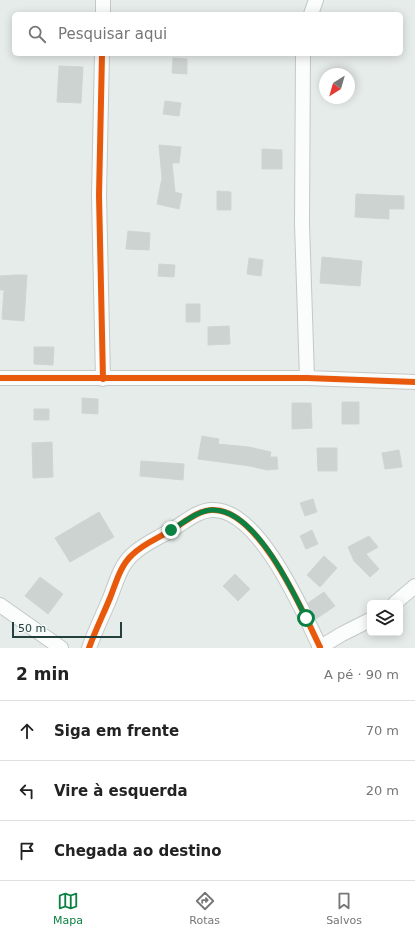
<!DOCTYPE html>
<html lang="pt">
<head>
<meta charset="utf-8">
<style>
  :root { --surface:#fff; --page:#f2f2f2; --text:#222; --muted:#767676; --line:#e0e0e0; --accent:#0b8043 }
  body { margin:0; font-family:"DejaVu Sans",sans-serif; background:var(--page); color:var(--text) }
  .controls { position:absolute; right:12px; bottom:12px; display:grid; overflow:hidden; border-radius:6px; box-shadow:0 2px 10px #0003 }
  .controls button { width:36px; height:36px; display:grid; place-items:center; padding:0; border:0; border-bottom:1px solid var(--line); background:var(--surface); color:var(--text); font:20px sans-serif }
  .compass { position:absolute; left:319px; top:68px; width:36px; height:36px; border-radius:50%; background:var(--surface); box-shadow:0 2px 10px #0003; rotate:217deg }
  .scale { position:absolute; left:12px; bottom:10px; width:110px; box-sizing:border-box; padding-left:4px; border:2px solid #23403d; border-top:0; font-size:11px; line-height:14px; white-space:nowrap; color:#23403d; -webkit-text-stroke:3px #f5faf8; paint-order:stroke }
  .stop { position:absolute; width:12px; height:12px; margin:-9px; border:3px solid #0b8043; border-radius:50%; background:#fff }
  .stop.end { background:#0b8043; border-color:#fff; box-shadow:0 1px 4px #0008 }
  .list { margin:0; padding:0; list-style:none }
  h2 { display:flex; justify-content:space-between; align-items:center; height:52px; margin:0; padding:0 16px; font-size:17px }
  h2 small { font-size:13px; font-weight:400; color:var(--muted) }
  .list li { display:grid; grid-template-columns:26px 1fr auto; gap:12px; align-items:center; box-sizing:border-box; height:60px; padding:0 16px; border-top:1px solid var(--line) }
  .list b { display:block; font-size:15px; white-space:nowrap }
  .list em { font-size:13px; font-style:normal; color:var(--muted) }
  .icon { flex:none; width:22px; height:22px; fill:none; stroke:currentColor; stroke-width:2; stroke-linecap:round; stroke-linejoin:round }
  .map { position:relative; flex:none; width:415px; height:648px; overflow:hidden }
  .search { position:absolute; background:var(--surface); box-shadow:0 2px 10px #0003; left:12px; right:12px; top:12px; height:44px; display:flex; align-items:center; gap:10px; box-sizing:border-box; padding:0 14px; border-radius:6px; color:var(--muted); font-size:15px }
  .sheet { height:232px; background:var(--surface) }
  nav { display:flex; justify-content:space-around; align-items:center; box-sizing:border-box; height:56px; border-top:1px solid var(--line); background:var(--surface); font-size:11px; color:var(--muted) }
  nav a { display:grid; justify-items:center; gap:2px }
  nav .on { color:var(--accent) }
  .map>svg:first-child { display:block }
</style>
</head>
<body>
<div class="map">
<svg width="415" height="648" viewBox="0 0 415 648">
  <rect width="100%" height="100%" fill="#e6ecea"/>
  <path fill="#cdd3d1" stroke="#cfd5d3" d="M173 58 187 59V74L172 73Z
    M59 66 83 67 81 103 57 102Z
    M165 101 181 103 179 116 163 114Z
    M159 145 181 147 179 163H172L175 192 182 194 179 209 157 204 162 178Z
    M262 149 282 150V169H262Z
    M217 191 231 192V210H217Z
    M356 194 404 196V209H389V219L355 217Z
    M128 231 150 233 149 250 126 249Z
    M322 257 362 261 360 286 320 283Z
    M249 258 263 260 261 276 247 274Z
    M159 264 175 265 174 277 158 276Z
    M15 275H27L24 321 2 319 4 290H0V276Z
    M186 304H200V322H186Z
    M229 326 230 344 208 345V327Z
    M34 347H54L53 365 34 364Z
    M82 398 98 399V414L82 413Z
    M342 402H359V424H342Z
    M292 403H311L312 428 292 429Z
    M34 409H49V420H34Z
    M202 436 219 439 218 444 249 447 271 452 270 457H277L278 469 267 470 250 466 198 459Z
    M52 442 53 477 33 478 32 443Z
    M317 448H337V471H318Z
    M399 450 402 467 385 469 382 453Z
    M141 461 184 464 183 480 140 476Z
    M313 499 317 512 305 516 300 503Z
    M99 512 114 537 70 562 55 538Z
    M312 530 318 544 306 549 300 536Z
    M369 536 378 547 366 554 379 569 370 577 354 561 348 547Z
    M324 556 337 568 320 587 307 575Z
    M235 574 250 589 238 601 223 586Z
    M40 577 63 594 48 614 25 596Z
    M324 592 335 606 316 619 308 603Z"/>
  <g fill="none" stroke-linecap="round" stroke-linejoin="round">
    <g stroke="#c3c9c7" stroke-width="16">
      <path id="minor" d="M103 14V0
        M311 14 316 0
        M102 54 99 195 103 379
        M303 54 302 224 307 378
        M0 378H307L415 382
        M395 603 415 586
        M0 605 61 648
        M89 648C95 631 103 615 110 598 116 583 120 566 132 555 144 543 159 538 173 529 185 522 197 511 211 510 258 506 303 612 320 647
        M319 648 342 634 370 620"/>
    </g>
    <use href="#minor" stroke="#fbfcfc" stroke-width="14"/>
    <g stroke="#f5faf8" stroke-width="8">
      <path id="cycleway" d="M102 54 99 195 103 379
        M0 378H307L415 382
        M89 648C95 631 103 615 110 598 116 583 120 566 132 555 144 543 159 538 173 529 185 522 197 511 211 510 258 506 303 612 320 647"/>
    </g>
    <use href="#cycleway" stroke="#e8590c" stroke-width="6"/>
  </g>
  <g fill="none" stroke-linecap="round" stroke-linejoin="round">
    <path stroke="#0b8043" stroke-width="5" d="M171 530C183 523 197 511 211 510 253 507 291 587 306 618"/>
  </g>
</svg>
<div class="controls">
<button><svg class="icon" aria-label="layers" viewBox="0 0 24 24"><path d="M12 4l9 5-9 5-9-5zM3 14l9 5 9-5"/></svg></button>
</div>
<svg class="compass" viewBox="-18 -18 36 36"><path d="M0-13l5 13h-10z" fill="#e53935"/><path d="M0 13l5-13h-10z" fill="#767676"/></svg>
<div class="scale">50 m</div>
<div class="stop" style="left:306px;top:618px"></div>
<div class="stop end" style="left:171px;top:530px"></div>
<div class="search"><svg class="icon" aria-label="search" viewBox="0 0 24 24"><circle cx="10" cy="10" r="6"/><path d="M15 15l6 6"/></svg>Pesquisar aqui</div>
</div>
<section class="sheet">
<h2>2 min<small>A pé · 90 m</small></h2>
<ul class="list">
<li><svg class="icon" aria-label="ahead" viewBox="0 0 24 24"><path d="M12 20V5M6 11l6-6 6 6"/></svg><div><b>Siga em frente</b></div><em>70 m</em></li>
<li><svg class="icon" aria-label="left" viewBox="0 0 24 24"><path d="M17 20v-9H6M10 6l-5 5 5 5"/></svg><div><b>Vire à esquerda</b></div><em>20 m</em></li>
<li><svg class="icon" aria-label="arrive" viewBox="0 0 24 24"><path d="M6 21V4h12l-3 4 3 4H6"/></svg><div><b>Chegada ao destino</b></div></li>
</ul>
</section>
<nav>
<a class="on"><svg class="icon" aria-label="map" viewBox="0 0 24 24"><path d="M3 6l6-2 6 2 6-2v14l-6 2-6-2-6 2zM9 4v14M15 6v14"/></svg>Mapa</a>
<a><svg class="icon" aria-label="directions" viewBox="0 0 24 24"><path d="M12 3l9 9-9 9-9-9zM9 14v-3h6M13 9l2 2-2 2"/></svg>Rotas</a>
<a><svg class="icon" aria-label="saved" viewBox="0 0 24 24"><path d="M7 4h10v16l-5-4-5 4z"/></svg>Salvos</a>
</nav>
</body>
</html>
